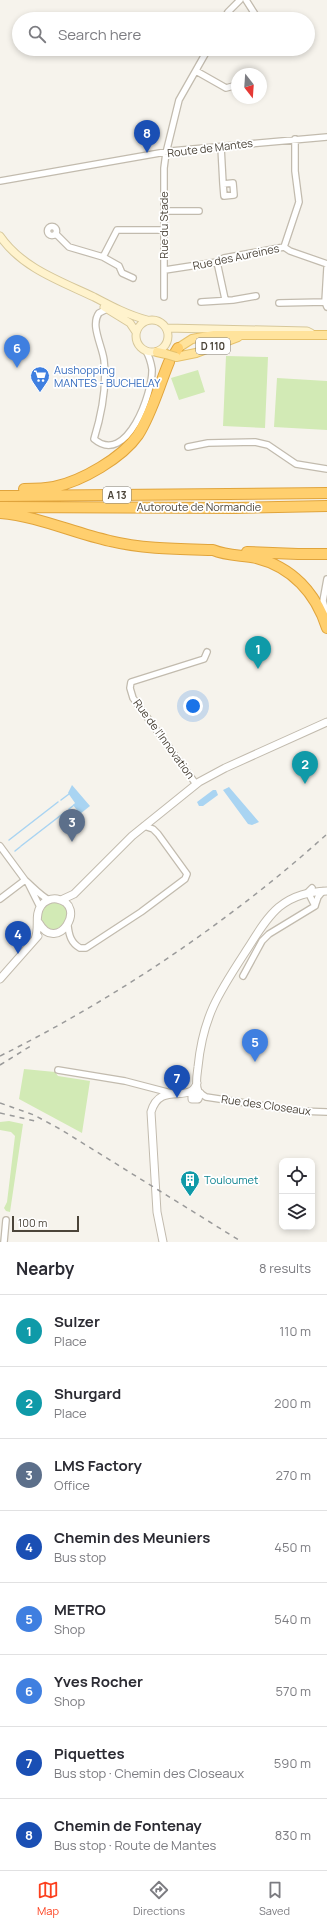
<!DOCTYPE html>
<html lang="en">
<head>
<meta charset="utf-8">
<style>
  :root { --surface:#fff; --page:#f2f2f3; --text:#2b2b33; --muted:#7c7c81; --line:#e1e1e2; --accent:#fc3f1d }
  body { margin:0; font-family:Manrope,sans-serif; background:var(--page); color:var(--text) }
  .controls { position:absolute; right:12px; bottom:12px; display:grid; overflow:hidden; border-radius:8px; box-shadow:0 2px 6px #0003 }
  .controls button { width:36px; height:36px; display:grid; place-items:center; padding:0; border:0; border-bottom:1px solid var(--line); background:var(--surface); color:var(--text); font:20px sans-serif }
  .compass { position:absolute; left:231px; top:68px; width:36px; height:36px; border-radius:50%; background:var(--surface); box-shadow:0 2px 6px #0003; rotate:163deg }
  .scale { position:absolute; left:12px; bottom:10px; width:67px; box-sizing:border-box; padding-left:4px; border:2px solid #4b4439; border-top:0; font-size:11px; line-height:14px; white-space:nowrap; color:#4b4439; -webkit-text-stroke:3px #fff; paint-order:stroke }
  .you { position:absolute; left:193px; top:706px; width:14px; height:14px; margin:-10px; border:3px solid #fff; border-radius:50%; background:#1a73e8; box-shadow:0 0 0 6px #1a73e833 }
  .badge { display:grid; place-items:center; width:26px; height:26px; border-radius:50%; background:var(--accent); color:#fff; font-size:13px; font-weight:700 }
  .pin { position:absolute; translate:-50% -33px; filter:drop-shadow(0 1px 2px #0008) }
  .pin::after { content:''; position:absolute; top:21px; width:14px; height:12px; background:inherit; clip-path:polygon(0 0,100% 0,50% 100%) }
  .list { margin:0; padding:0; list-style:none }
  h2 { display:flex; justify-content:space-between; align-items:center; height:52px; margin:0; padding:0 16px; font-size:17px }
  h2 small { font-size:13px; font-weight:400; color:var(--muted) }
  .list li { display:grid; grid-template-columns:26px 1fr auto; gap:12px; align-items:center; box-sizing:border-box; height:72px; padding:0 16px; border-top:1px solid var(--line) }
  .list b { display:block; font-size:15px; white-space:nowrap }
  .list p { margin:0; font-size:13px; white-space:nowrap; color:var(--muted) }
  .list em { font-size:13px; font-style:normal; color:var(--muted) }
  .icon { flex:none; width:22px; height:22px; fill:none; stroke:currentColor; stroke-width:2; stroke-linecap:round; stroke-linejoin:round }
  .map { position:relative; flex:none; width:327px; height:1242px; overflow:hidden }
  .search { position:absolute; background:var(--surface); box-shadow:0 2px 6px #0003; left:12px; right:12px; top:12px; height:44px; display:flex; align-items:center; gap:10px; box-sizing:border-box; padding:0 14px; border-radius:22px; color:var(--muted); font-size:15px }
  .sheet { height:628px; background:var(--surface) }
  nav { display:flex; justify-content:space-around; align-items:center; box-sizing:border-box; height:56px; border-top:1px solid var(--line); background:var(--surface); font-size:11px; color:var(--muted) }
  nav a { display:grid; justify-items:center; gap:2px }
  nav .on { color:var(--accent) }
  .map>svg:first-child { display:block }
</style>
</head>
<body>
<div class="map">
<svg width="327" height="1242" viewBox="0 0 327 1242">
  <rect width="100%" height="100%" fill="#f6f3ec"/>
  <path fill="#d2eab5" d="M226 356 268 357 265 428 223 426Z
    M198 370 205 392 179 400 171 378Z
    M277 378 327 381V430L274 427Z
    M40 916a14 14 0 1 1 28 0a14 14 0 1 1-28 0Z
    M24 1069 55 1072 58 1076 90 1081 82 1133 19 1099Z
    M9 1121 23 1124 10 1212 6 1211 4 1208 7 1202 15 1136 11 1132 0 1130V1122Z"/>
  <path fill="#a9d4f2" d="M72 785 90 806 80 814 73 805 75 803 68 793Z
    M229 787 259 822 252 825 248 824 223 790Z
    M213 790H216L218 795 203 806H199L197 802Z"/>
  <g fill="none" stroke-linecap="round" stroke-linejoin="round">
    <path stroke="#a9d4f2" stroke-width="1.5" d="M61 800 69 794
      M69 809 74 805
      M9 840 58 802
      M21 846 65 812
      M15 851 20 847"/>
    <g stroke="#c2bbae" stroke-width="8">
      <path id="minor" d="M246 0 258 19
        M224 19 228 12 240 0
        M196 71 226 88 237 85
        M221 147 223 184
        M0 181 171 151 327 137
        M233 183 234 195 224 196 223 184Z
        M164 211H199
        M47.5 231a4.5 4.5 0 1 1 9 0a4.5 4.5 0 1 1-9 0Z
        M56 234 69 247 103 257 117 230H164
        M284 247 299 202 295 171V139
        M103 257 119 266 122 273 133 278
        M217 262 225 299
        M327 268 325 302 327 307
        M165 270 217 262 224 258 284 247 290 251 327 264
        M164 297V168L166 153 179 100 208 49
        M201 302 233 300 256 296
        M279 303 325 302
        M107 309 99 313C90 325 102 345 104 360 107 387 102 413 94 439 127 467 153 392 152 369 151 363 149 356 146 351
        M188 447 208 443 255 442 268 445 296 464 327 469
        M327 579 323 601 327 616
        M196 784 133 698 130 688 131 682 204 659 207 652
        M0 846 25 880
        M28 883 40 907
        M312 888 308 892 315 906
        M0 899 25 880C33 887 40 895 49 900
        M68 926C69 935 71 943 80 948H86L141 912 185 879 187 874 158 834 153 829 144 826
        M243 976 262 941 269 934 315 906 318 897 323 891
        M58 1070 125 1081 171 1093
        M200 1093 206 1097 299 1111 327 1112
        M4 1242 6 1220"/>
    </g>
    <g stroke="#c2bbae" stroke-width="9">
      <path id="tertiary" d="M61 900 74 894 132 836 199 782 225 768 327 722
        M35 939C40 927 34 915 41 906 44 901 51 898 57 899 89 905 57 955 39 923
        M0 979 38 936
        M198 1091C195 1085 197 1075 198 1067 203 1015 220 991 248 948 257 934 266 918 279 907 294 895 309 892 327 891
        M192 1092V1099H198L200 1093 194 1091
        M163 1242 157 1212 151 1112C160 1080 190 1105 197 1083"/>
    </g>
    <g stroke="#d6c79b" stroke-width="9">
      <path id="secondary" d="M0 236C22 268 60 281 94 297 111 306 128 315 147 320
        M104 307 130 323 136 332
        M136 336a16 16 0 1 1 32 0a16 16 0 1 1-32 0Z
        M166 328 307 331 311 333"/>
    </g>
    <g stroke="#e6c16a" stroke-width="10">
      <path id="primary" d="M178 348 192 339 214 335H327
        M157 352 166 354
        M176 357 196 353 238 337"/>
    </g>
    <g stroke="#e0a43c" stroke-width="12">
      <path id="motorway" d="M175 353 178 348
        M24 489C34 489 44 489 54 487 82 481 122 458 138 435 152 413 159 386 169 362
        M0 496 327 493
        M0 507 235 508 327 506
        M0 513C38 516 73 533 110 541 143 549 179 549 213 550 227 556 242 555 256 558 292 567 316 593 327 628
        M247 552 298 554H327"/>
    </g>
    <use href="#minor" stroke="#fff" stroke-width="5.5"/>
    <use href="#tertiary" stroke="#fff" stroke-width="7"/>
    <use href="#secondary" stroke="#fff3cd" stroke-width="7"/>
    <use href="#primary" stroke="#ffe39c" stroke-width="8"/>
    <use href="#motorway" stroke="#ffcf6e" stroke-width="10"/>
    <path stroke="#9a9a9a" stroke-width="1.5" stroke-dasharray="5 5" stroke-linecap="butt" d="M0 1056C115 999 232 920 327 834
      M0 1065 34 1044
      M0 1103 34 1115 60 1129 242 1242
      M0 1113 35 1121"/>
    <g stroke="#e6c16a" stroke-width="10" stroke-linecap="butt">
      <path id="primary-bridge" d="M166 354 176 357"/>
    </g>
    <use href="#primary-bridge" stroke="#ffe39c" stroke-width="8"/>
  </g>
  <defs>
    <g id="supermarket-pin" transform="scale(1)"><path d="M0 17L-7.5 6A9.5 9.5 0 1 1 7.5 6Z" fill="#3f7fe0" stroke="#fff"/><path d="M-6-5.5h2.5l.6 2H6L4.5 2H-2.5L-4.4-4H-6ZM-1.5 3.2a1.3 1.3 0 1 0 .1 0ZM3 3.2a1.3 1.3 0 1 0 .1 0Z" fill="#fff"/></g>
    <g id="building-pin" transform="scale(1)"><path d="M0 17L-7.5 6A9.5 9.5 0 1 1 7.5 6Z" fill="#0f9aa8" stroke="#fff"/><path d="M-4-6H4V6H1V3H-1V6H-4ZM-2.5-4.3h1.7v1.8h-1.7ZM.8-4.3h1.7v1.8H.8ZM-2.5-1h1.7V.8h-1.7ZM.8-1h1.7V.8H.8Z" fill="#fff"/></g>
  </defs>
  <g fill-rule="evenodd">
    <use href="#supermarket-pin" x="40" y="376"/>
    <use href="#building-pin" x="190" y="1180"/>
  </g>
  <g text-anchor="middle" stroke-width="3.5" stroke-linejoin="round" paint-order="stroke">
    <g fill="#fff" stroke="#817c74" stroke-width="1">
      <rect x="196" y="338" width="34" height="16" rx="3"/>
      <rect x="103" y="487" width="28" height="16" rx="3"/>
    </g>
    <g font-size="10" font-weight="bold" fill="#4b4439">
      <text x="213" y="350">D 110</text>
      <text x="117" y="499">A 13</text>
    </g>
    <g font-size="11" fill="#4b4439" stroke="#fff">
      <text transform="translate(210 148) rotate(-7)" y="4">Route de Mantes</text>
      <text transform="translate(164 225) rotate(-90)" y="4">Rue du Stade</text>
      <text transform="translate(236 257) rotate(-12)" y="4">Rue des Aureines</text>
      <text x="199" y="511">Autoroute de Normandie</text>
      <text transform="translate(164 739) rotate(54)" y="4">Rue de l'Innovation</text>
      <text transform="translate(266 1105) rotate(8)" y="4">Rue des Closeaux</text>
    </g>
    <g font-size="11" fill="#366cbe" stroke="#fff" text-anchor="start">
      <text x="54" y="374">Aushopping<tspan x="54" dy="13">MANTES - BUCHELAY</tspan></text>
    </g>
    <g font-size="11" fill="#0d838f" stroke="#fff" text-anchor="start">
      <text x="204" y="1184">Touloumet</text>
    </g>
  </g>
</svg>
<div class="controls">
<button><svg class="icon" aria-label="locate" viewBox="0 0 24 24"><circle cx="12" cy="12" r="6"/><path d="M12 2v4M12 18v4M2 12h4M18 12h4"/></svg></button>
<button><svg class="icon" aria-label="layers" viewBox="0 0 24 24"><path d="M12 4l9 5-9 5-9-5zM3 14l9 5 9-5"/></svg></button>
</div>
<svg class="compass" viewBox="-18 -18 36 36"><path d="M0-13l5 13h-10z" fill="#e53935"/><path d="M0 13l5-13h-10z" fill="#7c7c81"/></svg>
<div class="scale">100 m</div>
<div class="you"></div>
<div class="pin badge" style="left:258px;top:669px;background:#0f9aa8">1</div>
<div class="pin badge" style="left:305px;top:784px;background:#0f9aa8">2</div>
<div class="pin badge" style="left:72px;top:842px;background:#5c6f8a">3</div>
<div class="pin badge" style="left:18px;top:954px;background:#1a4fb4">4</div>
<div class="pin badge" style="left:255px;top:1062px;background:#3f7fe0">5</div>
<div class="pin badge" style="left:17px;top:368px;background:#3f7fe0">6</div>
<div class="pin badge" style="left:177px;top:1098px;background:#1a4fb4">7</div>
<div class="pin badge" style="left:147px;top:153px;background:#1a4fb4">8</div>
<div class="search"><svg class="icon" aria-label="search" viewBox="0 0 24 24"><circle cx="10" cy="10" r="6"/><path d="M15 15l6 6"/></svg>Search here</div>
</div>
<section class="sheet">
<h2>Nearby<small>8 results</small></h2>
<ul class="list">
<li><span class="badge" style="background:#0f9aa8">1</span><div><b>Sulzer</b><p>Place</p></div><em>110 m</em></li>
<li><span class="badge" style="background:#0f9aa8">2</span><div><b>Shurgard</b><p>Place</p></div><em>200 m</em></li>
<li><span class="badge" style="background:#5c6f8a">3</span><div><b>LMS Factory</b><p>Office</p></div><em>270 m</em></li>
<li><span class="badge" style="background:#1a4fb4">4</span><div><b>Chemin des Meuniers</b><p>Bus stop</p></div><em>450 m</em></li>
<li><span class="badge" style="background:#3f7fe0">5</span><div><b>METRO</b><p>Shop</p></div><em>540 m</em></li>
<li><span class="badge" style="background:#3f7fe0">6</span><div><b>Yves Rocher</b><p>Shop</p></div><em>570 m</em></li>
<li><span class="badge" style="background:#1a4fb4">7</span><div><b>Piquettes</b><p>Bus stop · Chemin des Closeaux</p></div><em>590 m</em></li>
<li><span class="badge" style="background:#1a4fb4">8</span><div><b>Chemin de Fontenay</b><p>Bus stop · Route de Mantes</p></div><em>830 m</em></li>
</ul>
</section>
<nav>
<a class="on"><svg class="icon" aria-label="map" viewBox="0 0 24 24"><path d="M3 6l6-2 6 2 6-2v14l-6 2-6-2-6 2zM9 4v14M15 6v14"/></svg>Map</a>
<a><svg class="icon" aria-label="directions" viewBox="0 0 24 24"><path d="M12 3l9 9-9 9-9-9zM9 14v-3h6M13 9l2 2-2 2"/></svg>Directions</a>
<a><svg class="icon" aria-label="saved" viewBox="0 0 24 24"><path d="M7 4h10v16l-5-4-5 4z"/></svg>Saved</a>
</nav>
</body>
</html>
